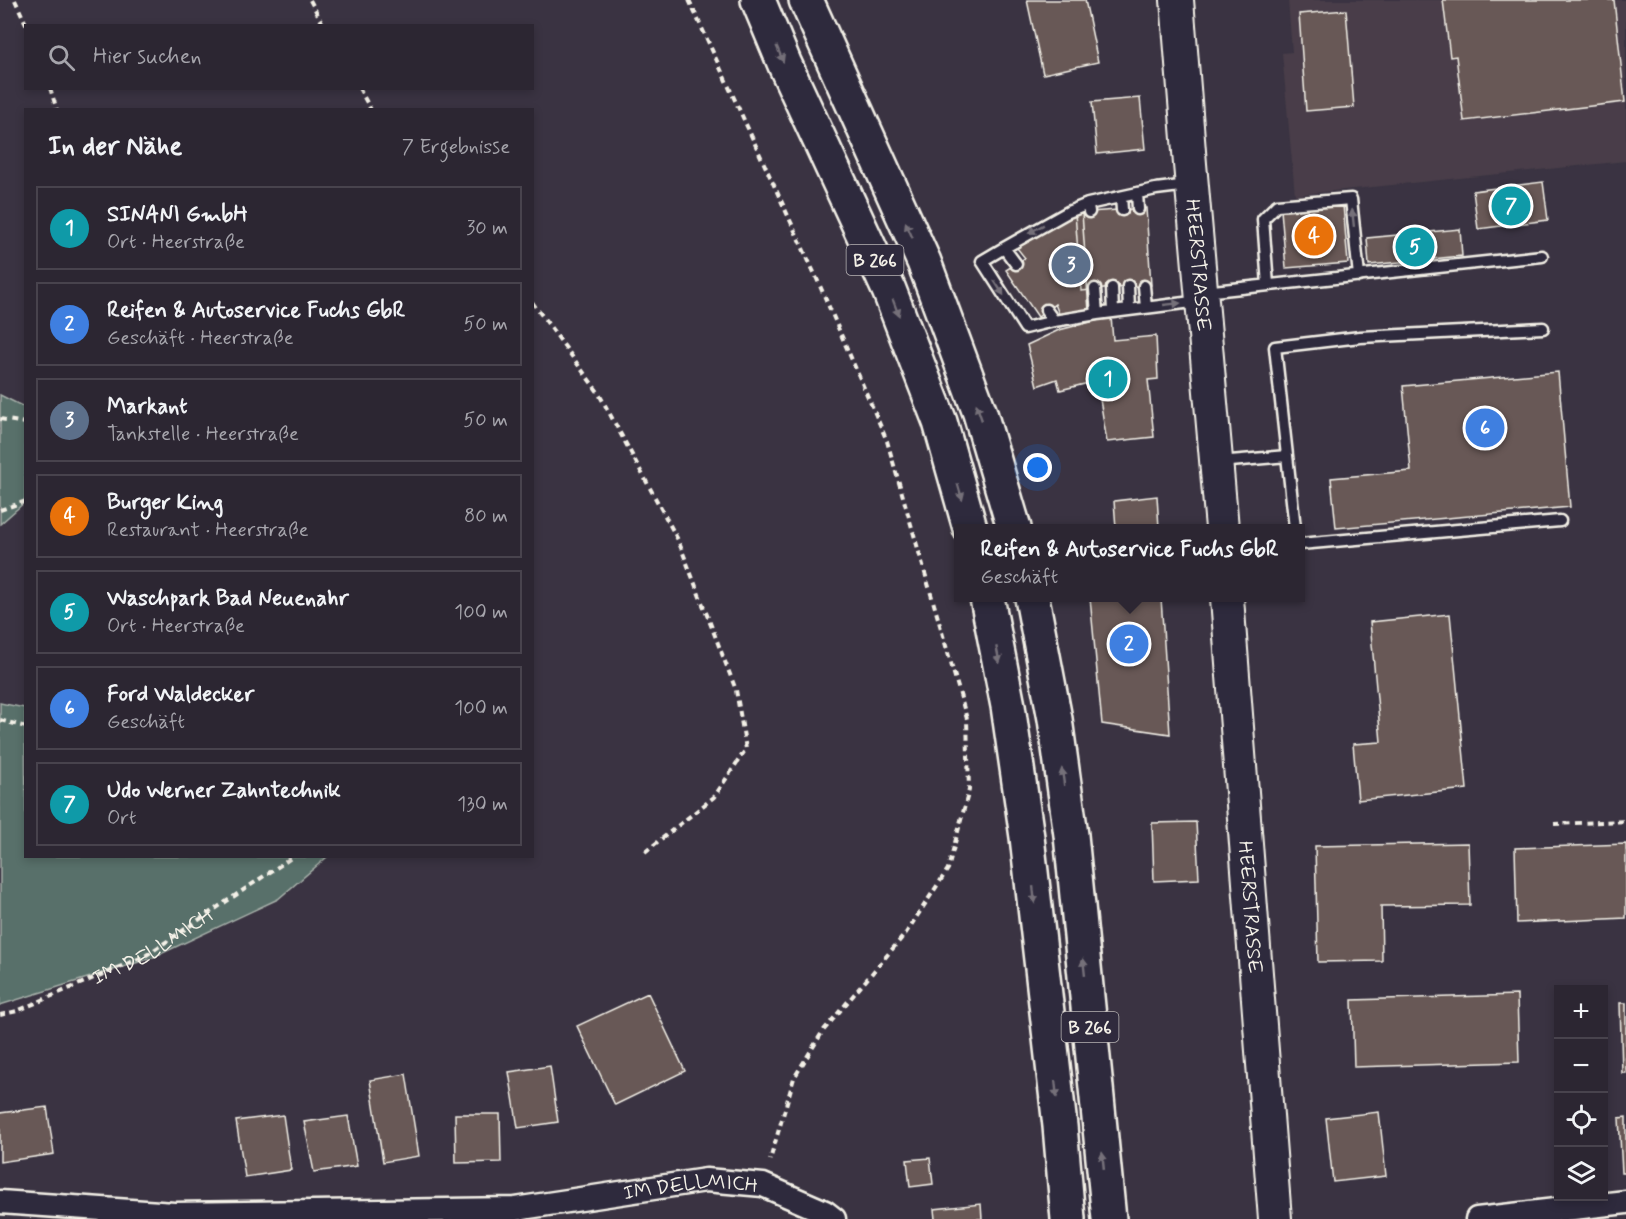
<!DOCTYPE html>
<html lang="de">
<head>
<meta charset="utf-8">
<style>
  :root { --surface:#2c2632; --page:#38323e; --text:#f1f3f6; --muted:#a6a5ac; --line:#48434d; --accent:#95b2f1 }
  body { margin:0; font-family:Mynerve,sans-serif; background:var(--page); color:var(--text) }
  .controls { position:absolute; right:18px; bottom:18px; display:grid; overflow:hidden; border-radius:0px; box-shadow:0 3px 9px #0003 }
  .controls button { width:54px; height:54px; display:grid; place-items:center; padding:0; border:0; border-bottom:2px solid var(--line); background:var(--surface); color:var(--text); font:30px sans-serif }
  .you { position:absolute; left:1038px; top:468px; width:21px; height:21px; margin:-15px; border:4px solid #fff; border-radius:50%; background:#1a73e8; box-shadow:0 0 0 9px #1a73e833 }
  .badge { display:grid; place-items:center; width:39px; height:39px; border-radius:50%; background:var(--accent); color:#fff; font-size:20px; font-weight:700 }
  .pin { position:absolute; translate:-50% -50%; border:3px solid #fff; box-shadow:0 2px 6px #0006 }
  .popup { position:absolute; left:954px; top:524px; width:351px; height:78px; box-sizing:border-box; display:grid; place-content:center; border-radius:0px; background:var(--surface); filter:drop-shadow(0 2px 4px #0005); font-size:20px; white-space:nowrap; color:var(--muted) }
  .popup b { font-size:22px; color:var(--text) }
  .popup::after { content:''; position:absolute; left:50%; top:100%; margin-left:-12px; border:12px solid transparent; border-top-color:var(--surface) }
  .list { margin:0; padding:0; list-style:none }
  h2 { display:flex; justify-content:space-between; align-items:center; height:78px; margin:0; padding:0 24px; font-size:26px }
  h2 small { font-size:20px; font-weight:400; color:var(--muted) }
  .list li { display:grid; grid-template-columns:39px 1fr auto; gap:18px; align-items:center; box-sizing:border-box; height:84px; margin:0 12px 12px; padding:0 12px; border:2px solid var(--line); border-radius:0px }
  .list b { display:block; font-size:22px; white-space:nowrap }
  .list p { margin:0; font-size:20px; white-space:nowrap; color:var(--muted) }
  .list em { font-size:20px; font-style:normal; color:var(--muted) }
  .icon { flex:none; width:33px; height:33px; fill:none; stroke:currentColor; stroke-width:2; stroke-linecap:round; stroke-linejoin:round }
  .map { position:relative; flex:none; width:1626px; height:1219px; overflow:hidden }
  .search { position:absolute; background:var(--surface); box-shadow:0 3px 9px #0003; left:24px; top:24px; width:510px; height:66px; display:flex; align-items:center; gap:15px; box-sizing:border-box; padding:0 21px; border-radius:0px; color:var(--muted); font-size:22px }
  .panel { position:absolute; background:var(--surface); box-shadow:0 3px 9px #0003; left:24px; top:108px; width:510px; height:750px; border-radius:0px }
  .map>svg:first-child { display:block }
</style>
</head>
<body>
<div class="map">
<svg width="1626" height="1219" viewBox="0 0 1626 1219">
  <rect width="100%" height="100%" fill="#3a3342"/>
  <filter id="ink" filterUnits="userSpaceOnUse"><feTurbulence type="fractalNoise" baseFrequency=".0167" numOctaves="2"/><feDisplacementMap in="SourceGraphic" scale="12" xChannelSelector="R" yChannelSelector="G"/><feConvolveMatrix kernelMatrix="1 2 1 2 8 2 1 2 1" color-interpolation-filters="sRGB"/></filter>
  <g filter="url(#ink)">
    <path fill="#483e48" d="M1288 0H1626V161L1295 195 1282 53 1292 52Z"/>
    <path fill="#586f6a" stroke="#a6b0a9" stroke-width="1.5" d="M0 395 26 408 25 502 0 524Z
      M0 703 25 708 26 856 327 857 278 899 152 958 0 1005Z"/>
    <path fill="#685956" stroke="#f4f1e8" stroke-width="1.5" d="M1027 0H1085L1098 62 1043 74Z
      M1443 0H1614L1625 102 1464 121 1456 56 1450 57Z
      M1346 10 1354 107 1306 111 1299 14Z
      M1140 98 1145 149 1097 154 1092 102Z
      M1543 182 1548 220 1478 229 1473 191Z
      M1343 205 1348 263 1286 268 1281 210Z
      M1146 208 1151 285 1081 291 1075 213Z
      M1075 213H1082L1089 311 1059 314 1055 304 1038 317 1006 270 1025 258 1017 248Z
      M1460 229 1462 256 1369 265 1367 238Z
      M1111 317 1113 340 1156 336 1158 379 1148 380 1154 437 1107 442 1097 381 1060 390 1057 379 1037 386 1027 345 1059 330Z
      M1558 372 1570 507 1336 528 1331 478 1411 471 1403 386Z
      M1157 496 1159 528H1116L1114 501Z
      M1090 598H1161L1170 734 1102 724Z
      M1450 614 1467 789 1358 800 1353 744 1381 742 1370 622Z
      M1196 822 1199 879 1154 881 1152 823Z
      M1468 843 1470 905 1381 906 1382 961 1318 962 1315 846Z
      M1626 844V918L1517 923 1515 848Z
      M648 993 685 1071 615 1105 577 1026Z
      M1517 995 1519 1062 1354 1067 1352 1000Z
      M1620 1003H1626V1073H1622Z
      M550 1066 558 1122 518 1128 509 1072Z
      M406 1074 419 1156 383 1162 370 1080Z
      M47 1107 54 1154 0 1162V1113Z
      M1379 1112 1386 1176 1333 1182 1326 1118Z
      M455 1114H500L501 1162 456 1163Z
      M283 1115 291 1170 245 1177 236 1121Z
      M348 1116 357 1166 314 1172 304 1122Z
      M1626 1117V1173H1622L1619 1118Z
      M930 1158 933 1184 910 1187 907 1160Z
      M981 1204 982 1219H935L934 1209Z"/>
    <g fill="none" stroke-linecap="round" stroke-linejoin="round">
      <g stroke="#f4f1e8" stroke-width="15">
        <path id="lane" d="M1137 193 1138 209
          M1121 197 1122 210
          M1089 212 1088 204 1156 189 1188 185
          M1004 248 982 261 1025 328 1054 321
          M1016 264 1004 248 1068 212 1088 204
          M1268 285 1263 219 1277 205 1351 199 1359 276
          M1128 286 1129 309
          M1144 286 1146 307
          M1112 288 1113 312
          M1095 289 1097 314 1200 301
          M1204 292 1542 256
          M1046 310 1054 321 1097 314
          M1219 462 1287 456
          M1295 528 1275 347 1360 337 1543 328
          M1300 544 1560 521"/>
      </g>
      <g stroke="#f4f1e8" stroke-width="27">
        <g id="street">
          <path id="s2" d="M0 1202 174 1214 515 1209 706 1180 763 1185 825 1212 834 1219"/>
          <path d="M1477 1219 1626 1202"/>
        </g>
      </g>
      <g stroke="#f4f1e8" stroke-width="36">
        <g id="secondary">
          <path id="s3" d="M1177 0 1190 164 1222 528"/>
          <path id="s4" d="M1227 598 1275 1219"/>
        </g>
      </g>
      <g stroke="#f4f1e8" stroke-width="38">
        <path id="highway" d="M758 0 785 65 889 290 940 422 970 528
          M806 0 924 262 980 413 1014 528
          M987 598 1008 706 1027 837 1060 1126 1068 1219
          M1032 598 1055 719 1071 835 1109 1219"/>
      </g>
      <g stroke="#f4f1e8" stroke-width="4" stroke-dasharray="6 4.5" stroke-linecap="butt">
        <path d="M15 0 27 26"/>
        <path d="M310 0 324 26"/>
        <path d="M689 0 817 279 887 441 967 719 969 790 948 869 906 933 823 1031 794 1078 770 1160"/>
        <path d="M50 88 57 110"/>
        <path d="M359 88 371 110"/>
        <path d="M532 302 598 392 678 540 736 690 746 749 714 797 645 852"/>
        <path d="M0 419 26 423"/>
        <path d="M0 510 26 501"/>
        <path d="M0 720 26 727"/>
        <path d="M1554 824 1626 821"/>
        <path id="s1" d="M0 1015 17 1011 145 956 294 856"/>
      </g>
      <use href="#lane" stroke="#2f2a3d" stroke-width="10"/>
      <use href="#street" stroke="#2f2a3d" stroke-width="22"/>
      <use href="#secondary" stroke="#2f2a3d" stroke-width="32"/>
      <use href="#highway" stroke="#2f2a3d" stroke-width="33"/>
    </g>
    <defs><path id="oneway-solid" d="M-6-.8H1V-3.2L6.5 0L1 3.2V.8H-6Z" transform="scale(1.5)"/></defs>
    <g fill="#747079">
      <use href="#oneway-solid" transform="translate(780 54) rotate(67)"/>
      <use href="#oneway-solid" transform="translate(1353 218) rotate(-96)"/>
      <use href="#oneway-solid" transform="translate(1036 229) rotate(151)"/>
      <use href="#oneway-solid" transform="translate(909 230) rotate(-114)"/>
      <use href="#oneway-solid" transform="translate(999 288) rotate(57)"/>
      <use href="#oneway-solid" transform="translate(1172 304) rotate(-6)"/>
      <use href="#oneway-solid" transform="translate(896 308) rotate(69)"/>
      <use href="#oneway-solid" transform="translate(979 412) rotate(-109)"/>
      <use href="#oneway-solid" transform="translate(960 492) rotate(74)"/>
      <use href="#oneway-solid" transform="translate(998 655) rotate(79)"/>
      <use href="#oneway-solid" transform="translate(1063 777) rotate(-98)"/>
      <use href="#oneway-solid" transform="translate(1034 895) rotate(84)"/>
      <use href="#oneway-solid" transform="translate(1084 967) rotate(-96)"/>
      <use href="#oneway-solid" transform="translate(1056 1089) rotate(84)"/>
      <use href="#oneway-solid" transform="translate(1103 1161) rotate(-96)"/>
    </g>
  </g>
  <g text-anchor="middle" stroke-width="4.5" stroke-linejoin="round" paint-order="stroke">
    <g fill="#2f2a3d" stroke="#b9b5b5" stroke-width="1.5">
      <rect x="846.5" y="245" width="57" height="30" rx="4.5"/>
      <rect x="1061.5" y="1012" width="57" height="30" rx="4.5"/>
    </g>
    <g font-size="18" font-weight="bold" fill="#f4f1e8">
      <text x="875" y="266">B 266</text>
      <text x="1090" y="1033">B 266</text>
    </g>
    <g font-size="20" fill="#f4f1e8" stroke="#2f2a3d">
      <text dy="7" stroke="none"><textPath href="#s3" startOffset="266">HEERSTRASSE</textPath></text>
      <text dy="7" stroke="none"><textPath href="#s4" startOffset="310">HEERSTRASSE</textPath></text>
      <text dy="7" stroke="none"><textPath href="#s1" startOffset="168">IM DELLMICH</textPath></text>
      <text dy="7" stroke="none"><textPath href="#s2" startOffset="693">IM DELLMICH</textPath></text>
    </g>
  </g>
</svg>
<div class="controls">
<button>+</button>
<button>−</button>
<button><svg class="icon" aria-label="locate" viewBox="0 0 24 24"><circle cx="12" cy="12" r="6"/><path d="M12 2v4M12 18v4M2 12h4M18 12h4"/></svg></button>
<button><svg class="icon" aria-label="layers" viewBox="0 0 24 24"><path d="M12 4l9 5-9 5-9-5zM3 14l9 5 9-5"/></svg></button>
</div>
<div class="you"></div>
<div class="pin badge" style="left:1108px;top:379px;background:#0f9aa8">1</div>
<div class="pin badge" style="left:1129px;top:644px;background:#3f7fe0">2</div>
<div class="popup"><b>Reifen &amp; Autoservice Fuchs GbR</b>Geschäft</div>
<div class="pin badge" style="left:1071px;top:265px;background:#5c6f8a">3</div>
<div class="pin badge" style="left:1314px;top:236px;background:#e8710a">4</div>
<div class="pin badge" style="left:1415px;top:247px;background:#0f9aa8">5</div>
<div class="pin badge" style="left:1485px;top:428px;background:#3f7fe0">6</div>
<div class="pin badge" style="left:1511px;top:206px;background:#0f9aa8">7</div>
<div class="search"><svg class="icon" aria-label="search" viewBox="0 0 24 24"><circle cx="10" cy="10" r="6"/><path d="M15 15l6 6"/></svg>Hier suchen</div>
<section class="panel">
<h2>In der Nähe<small>7 Ergebnisse</small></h2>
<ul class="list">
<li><span class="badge" style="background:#0f9aa8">1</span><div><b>SINANI GmbH</b><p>Ort · Heerstraße</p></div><em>30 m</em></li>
<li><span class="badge" style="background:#3f7fe0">2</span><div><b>Reifen &amp; Autoservice Fuchs GbR</b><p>Geschäft · Heerstraße</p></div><em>50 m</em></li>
<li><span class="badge" style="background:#5c6f8a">3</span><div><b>Markant</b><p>Tankstelle · Heerstraße</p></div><em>50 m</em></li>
<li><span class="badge" style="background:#e8710a">4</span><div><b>Burger King</b><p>Restaurant · Heerstraße</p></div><em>80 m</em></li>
<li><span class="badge" style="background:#0f9aa8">5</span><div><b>Waschpark Bad Neuenahr</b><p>Ort · Heerstraße</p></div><em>100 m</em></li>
<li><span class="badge" style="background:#3f7fe0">6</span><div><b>Ford Waldecker</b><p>Geschäft</p></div><em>100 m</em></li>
<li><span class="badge" style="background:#0f9aa8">7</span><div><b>Udo Werner Zahntechnik</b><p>Ort</p></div><em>130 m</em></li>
</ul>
</section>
</div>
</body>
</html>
